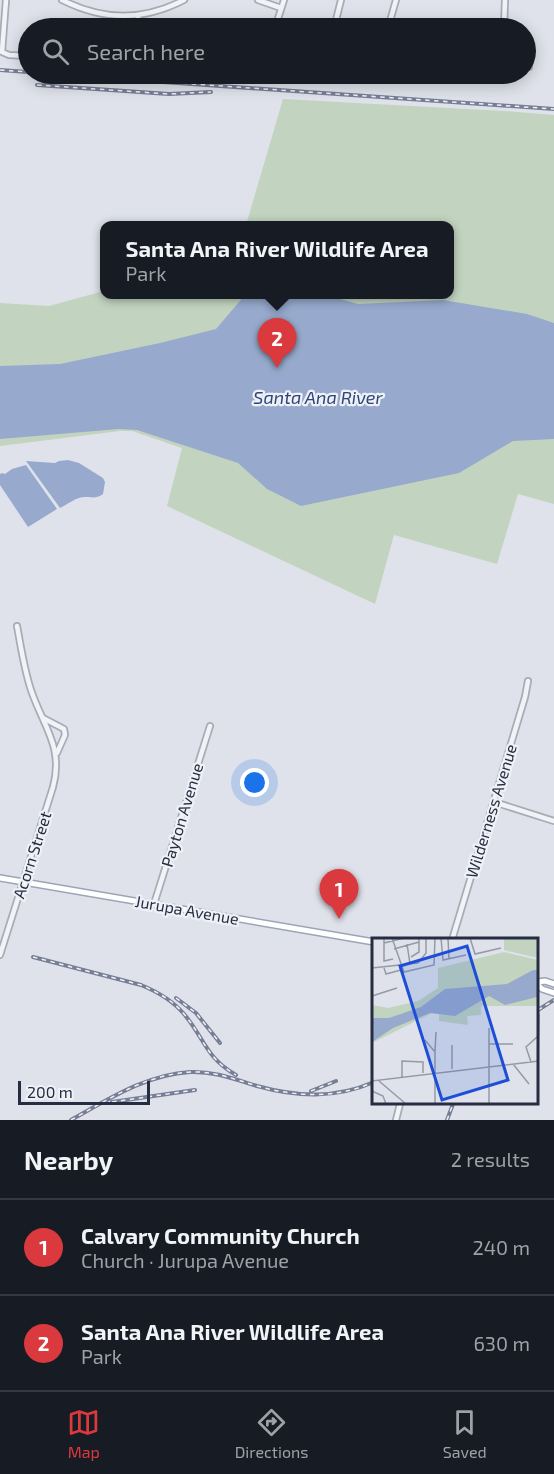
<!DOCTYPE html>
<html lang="en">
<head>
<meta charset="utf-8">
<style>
  :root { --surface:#171b24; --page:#20242c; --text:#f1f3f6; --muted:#9ea1a6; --line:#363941; --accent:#da393d }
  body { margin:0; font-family:"Exo 2",sans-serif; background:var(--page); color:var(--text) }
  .scale { position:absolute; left:18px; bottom:15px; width:132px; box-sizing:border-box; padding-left:6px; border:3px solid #262d42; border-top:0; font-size:16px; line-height:21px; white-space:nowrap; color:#262d42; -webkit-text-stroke:4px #eff1f7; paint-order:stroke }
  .you { position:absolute; left:255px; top:783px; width:21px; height:21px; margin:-15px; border:4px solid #fff; border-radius:50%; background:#1a73e8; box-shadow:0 0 0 9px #1a73e833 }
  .badge { display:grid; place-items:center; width:39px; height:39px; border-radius:50%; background:var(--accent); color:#fff; font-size:20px; font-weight:700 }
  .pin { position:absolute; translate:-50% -50px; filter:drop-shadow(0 2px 3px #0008) }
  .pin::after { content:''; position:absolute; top:32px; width:21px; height:18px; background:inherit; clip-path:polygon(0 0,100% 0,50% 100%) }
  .popup { position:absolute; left:100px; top:221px; width:354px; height:78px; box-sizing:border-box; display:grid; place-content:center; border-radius:12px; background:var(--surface); filter:drop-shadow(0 2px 4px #0005); font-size:20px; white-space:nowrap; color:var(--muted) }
  .popup b { font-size:22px; color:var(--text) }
  .popup::after { content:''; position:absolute; left:50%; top:100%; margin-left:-12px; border:12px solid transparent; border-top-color:var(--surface) }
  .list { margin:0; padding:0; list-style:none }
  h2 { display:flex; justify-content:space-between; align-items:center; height:78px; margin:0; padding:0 24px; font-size:26px }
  h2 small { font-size:20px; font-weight:400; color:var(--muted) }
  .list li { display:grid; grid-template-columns:39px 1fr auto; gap:18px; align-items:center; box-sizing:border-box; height:96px; padding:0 24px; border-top:2px solid var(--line) }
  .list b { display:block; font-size:22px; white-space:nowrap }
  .list p { margin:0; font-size:20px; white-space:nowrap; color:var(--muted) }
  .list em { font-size:20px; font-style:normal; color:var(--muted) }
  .icon { flex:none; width:33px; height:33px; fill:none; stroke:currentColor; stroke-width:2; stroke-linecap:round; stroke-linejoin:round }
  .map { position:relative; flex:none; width:554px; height:1120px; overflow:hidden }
  .search { position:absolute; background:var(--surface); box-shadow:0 3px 15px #0003; left:18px; right:18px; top:18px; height:66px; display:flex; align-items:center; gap:15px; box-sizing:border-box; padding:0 21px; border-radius:33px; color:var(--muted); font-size:22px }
  .sheet { height:270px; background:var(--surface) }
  nav { display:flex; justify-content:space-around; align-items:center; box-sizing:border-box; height:84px; border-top:2px solid var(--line); background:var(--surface); font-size:16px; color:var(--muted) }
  nav a { display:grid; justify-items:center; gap:3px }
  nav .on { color:var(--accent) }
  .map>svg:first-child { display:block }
</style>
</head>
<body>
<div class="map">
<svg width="554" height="1120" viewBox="0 0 554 1120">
  <rect width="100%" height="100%" fill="#dfe2ea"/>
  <path fill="#c2d4bf" d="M283 99 504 111 554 115V504L518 494 497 564 394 535 375 604 167 506 182 448 132 431H120L0 446V303L49 306 104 291V294H449V226L246 225Z"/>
  <path fill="#97aacd" d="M245 295H326L358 304 443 300 527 314 554 323V439L513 441 459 473 301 506 267 489 238 463 137 430 119 429 0 439V366L60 364 160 343 216 329Z
    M68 460 79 463 103 478 105 482 103 494C96 499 92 497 84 497 75 498 68 504 60 508L26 461 55 463 59 461Z
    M26 465 57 509 28 527 0 485V474L2 473 5 474 12 469Z"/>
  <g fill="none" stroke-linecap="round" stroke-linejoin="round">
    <g stroke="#a8acb8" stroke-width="8">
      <path id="minor" d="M6 0 2 52 9 55 28 56
        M62 0C104 21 143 21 184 0
        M258 0 281 8
        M138 16 139 28
        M275 28 284 0
        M334 28 341 0
        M388 28 396 0
        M504 28 505 0
        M526 67H529
        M43 718 64 729 65 735 57 753
        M494 802 554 821
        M154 904 210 726
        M452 940 525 697 528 681
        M0 955 53 787C64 747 43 726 31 690 24 669 21 647 17 626
        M396 1120 400 1104"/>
    </g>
    <g stroke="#9da4b6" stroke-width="8">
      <path id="major" d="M0 878 374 942
        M538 982 545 981 554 984
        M538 985 542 989 554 993"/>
    </g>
    <use href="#minor" stroke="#f2f3f7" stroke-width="4.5"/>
    <use href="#major" stroke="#fff" stroke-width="5"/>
    <g stroke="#777e95" stroke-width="4">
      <path id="rail" d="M0 70 28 72
        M48 74 554 109
        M37 85 169 94 211 92
        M33 957 141 985C158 992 173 1001 184 1014 205 1039 205 1057 236 1075
        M176 998 196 1013 220 1043
        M538 1010 554 1000
        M311 1091 336 1081
        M112 1102 195 1090
        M71 1120C109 1099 145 1075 190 1072 214 1071 234 1079 257 1086 297 1097 335 1099 374 1082
        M447 1120 453 1104"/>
    </g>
    <use href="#rail" stroke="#eff1f7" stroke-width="1.5" stroke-dasharray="4.5" stroke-linecap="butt"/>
  </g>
  <g text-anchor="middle" stroke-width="4.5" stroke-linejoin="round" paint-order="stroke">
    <g font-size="16" fill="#262d42" stroke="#eff1f7">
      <text transform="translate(491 811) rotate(-73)" y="6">Wilderness Avenue</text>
      <text transform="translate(182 815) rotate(-73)" y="6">Payton Avenue</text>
      <text transform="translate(32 855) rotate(-72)" y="6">Acorn Street</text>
      <text transform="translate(187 910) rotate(10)" y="6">Jurupa Avenue</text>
    </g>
    <g font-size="18" font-style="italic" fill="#2d467a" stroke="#eff1f7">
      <text x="318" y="404">Santa Ana River</text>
    </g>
  </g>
  <g transform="translate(372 938)">
    <rect width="166" height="166" fill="#dfe2ea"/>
    <path d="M132 0H166V20L132 12ZM132 14 166 22V68H109V77L95 78 96 87 67 83V75H60L0 105V67L16 70 46 63 66 50V30Z" fill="#c2d4bf"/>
    <path d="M161 32H166L165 59 133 67 117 58 83 78 58 75 21 90 0 104V80H17L49 69 73 51 135 46Z" fill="#97aacd"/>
    <path fill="none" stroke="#959aa7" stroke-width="1.5" d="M12 0V23L21 21M20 0 32 34 62 27 63 0M69 0 71 22 94 17M76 0 77 21M98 0 103 16 129 10M12 5 32 0M35 6 38 26M22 11 47 4M39 19 47 14V0M0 30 46 25 54 15V0M12 30 14 36 29 32M0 47V0M0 58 25 50M117 90V165M53 102 63 114V165M117 106H141M63 113 64 94M166 123 167 76M159 124 154 109 165 99M141 126 157 146M80 131V107M30 139V123L51 124V135M0 140V143L167 123M7 143 34 166M0 153 11 158 14 166M47 166H130"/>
    <path fill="#1d4ed8" fill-opacity="0.15" stroke="#1d4ed8" stroke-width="3" d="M95 8 136 142 70 162 28 28Z"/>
    <rect width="166" height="166" fill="none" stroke="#262d42" stroke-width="3"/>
  </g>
</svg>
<div class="scale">200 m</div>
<div class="you"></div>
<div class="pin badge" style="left:339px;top:919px">1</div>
<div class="pin badge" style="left:277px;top:368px">2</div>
<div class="popup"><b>Santa Ana River Wildlife Area</b>Park</div>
<div class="search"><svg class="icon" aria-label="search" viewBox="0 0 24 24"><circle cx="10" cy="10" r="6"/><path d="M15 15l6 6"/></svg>Search here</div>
</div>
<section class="sheet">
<h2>Nearby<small>2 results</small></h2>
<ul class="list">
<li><span class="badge">1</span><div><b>Calvary Community Church</b><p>Church · Jurupa Avenue</p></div><em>240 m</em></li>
<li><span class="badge">2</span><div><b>Santa Ana River Wildlife Area</b><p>Park</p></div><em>630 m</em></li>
</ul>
</section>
<nav>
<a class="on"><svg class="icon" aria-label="map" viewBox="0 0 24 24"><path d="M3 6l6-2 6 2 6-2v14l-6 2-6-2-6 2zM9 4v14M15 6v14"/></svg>Map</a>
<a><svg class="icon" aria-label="directions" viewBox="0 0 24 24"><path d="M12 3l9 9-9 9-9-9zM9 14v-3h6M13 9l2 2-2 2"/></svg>Directions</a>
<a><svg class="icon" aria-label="saved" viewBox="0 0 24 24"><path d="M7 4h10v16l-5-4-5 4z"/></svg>Saved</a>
</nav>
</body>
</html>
